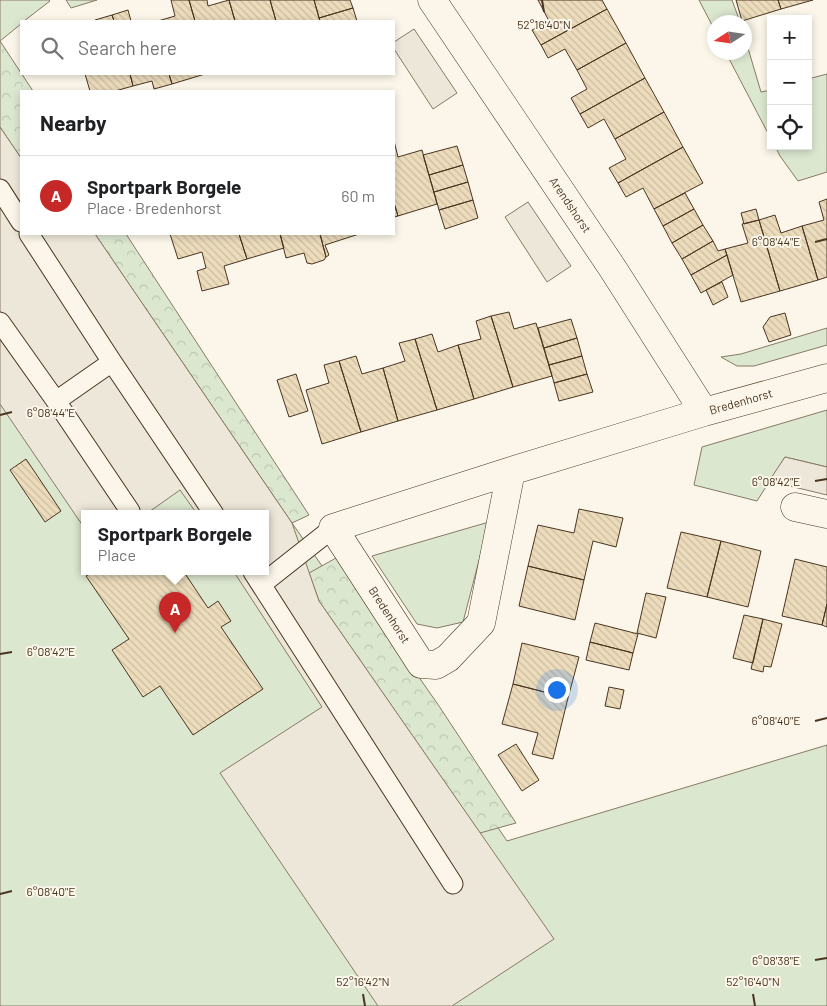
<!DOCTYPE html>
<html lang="en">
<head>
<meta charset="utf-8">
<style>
  :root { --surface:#fff; --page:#f2f2f2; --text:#202124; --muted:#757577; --line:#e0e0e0; --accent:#c62828 }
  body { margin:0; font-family:Barlow,sans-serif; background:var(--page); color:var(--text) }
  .controls { position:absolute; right:15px; top:15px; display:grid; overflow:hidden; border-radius:0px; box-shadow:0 2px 8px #0003 }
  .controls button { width:45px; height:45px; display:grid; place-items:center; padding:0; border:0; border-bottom:1px solid var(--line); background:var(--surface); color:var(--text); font:25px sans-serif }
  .compass { position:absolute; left:707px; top:15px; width:45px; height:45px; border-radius:50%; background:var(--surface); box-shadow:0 2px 8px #0003; rotate:258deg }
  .you { position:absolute; left:556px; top:689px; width:18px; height:18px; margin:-12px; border:4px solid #fff; border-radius:50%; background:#1a73e8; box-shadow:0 0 0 8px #1a73e833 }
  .badge { display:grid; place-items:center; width:32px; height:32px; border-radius:50%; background:var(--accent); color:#fff; font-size:16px; font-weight:700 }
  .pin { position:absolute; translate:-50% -41px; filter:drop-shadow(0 1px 2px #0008) }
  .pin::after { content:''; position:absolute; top:26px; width:18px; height:15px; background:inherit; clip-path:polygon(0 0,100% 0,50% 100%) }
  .popup { position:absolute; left:81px; top:510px; width:188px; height:65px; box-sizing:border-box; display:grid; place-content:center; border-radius:0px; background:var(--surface); filter:drop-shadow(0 1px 4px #0005); font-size:16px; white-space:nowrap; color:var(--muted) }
  .popup b { font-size:19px; color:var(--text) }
  .popup::after { content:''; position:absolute; left:50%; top:100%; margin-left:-10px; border:10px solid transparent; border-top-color:var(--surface) }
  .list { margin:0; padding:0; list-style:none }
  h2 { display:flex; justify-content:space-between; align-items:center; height:65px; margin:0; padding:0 20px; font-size:21px }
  h2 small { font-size:16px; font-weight:400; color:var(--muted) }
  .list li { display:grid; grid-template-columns:32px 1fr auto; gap:15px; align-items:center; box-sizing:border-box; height:80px; padding:0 20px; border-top:1px solid var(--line) }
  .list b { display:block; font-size:19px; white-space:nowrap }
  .list p { margin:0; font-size:16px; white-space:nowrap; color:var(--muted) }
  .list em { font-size:16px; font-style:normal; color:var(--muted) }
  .icon { flex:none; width:28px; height:28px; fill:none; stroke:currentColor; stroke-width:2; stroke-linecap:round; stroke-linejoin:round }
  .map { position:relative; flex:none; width:827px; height:1006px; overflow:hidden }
  .search { position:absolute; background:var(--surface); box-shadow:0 2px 8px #0003; left:20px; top:20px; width:375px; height:55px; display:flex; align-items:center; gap:12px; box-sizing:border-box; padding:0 18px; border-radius:0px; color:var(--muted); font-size:19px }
  .panel { position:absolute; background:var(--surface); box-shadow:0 2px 8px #0003; left:20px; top:90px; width:375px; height:145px; border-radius:0px }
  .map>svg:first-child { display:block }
</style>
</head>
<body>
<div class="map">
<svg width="827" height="1006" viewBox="0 0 827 1006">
  <defs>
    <pattern id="forest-crowns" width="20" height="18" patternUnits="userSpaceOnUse" patternTransform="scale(1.25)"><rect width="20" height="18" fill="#dce7d0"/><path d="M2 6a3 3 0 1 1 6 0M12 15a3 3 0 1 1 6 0" fill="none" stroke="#bec7b2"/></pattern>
    <pattern id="building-back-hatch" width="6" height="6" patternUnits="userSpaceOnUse" patternTransform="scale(1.25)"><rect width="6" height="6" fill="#ecdcbc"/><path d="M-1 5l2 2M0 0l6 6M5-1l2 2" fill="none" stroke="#ccbda1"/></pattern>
  </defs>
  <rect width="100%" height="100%" fill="#fbf6e9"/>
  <path fill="#dce7d0" stroke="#887966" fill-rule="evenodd" d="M0 0H49L50 1 24 21H21V24L0 41Z
    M66 0H97L71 8Z
    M699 0H732L740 22H714V29Z
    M745 38 761 92 771 90V139L726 53 744 52Z
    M827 74V172L798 181 780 156 775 146H808V79Z
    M0 127 21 158V234H95L292 523 336 586 507 841 827 745V1006H0ZM85 514H265V572H85Z
    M827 328V345L754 366H737L721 357 741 354Z
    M827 410V467L785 457 757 501 694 485 702 447Z
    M489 522 463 622 437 628 417 624 372 556Z"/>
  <path fill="url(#forest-crowns)" stroke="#887966" d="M0 41 33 91H21V158L0 127Z
    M95 234H126L309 515 292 523Z
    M336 558 439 706 516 823 480 833 319 601 309 573Z"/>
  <path fill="#ede7d9" stroke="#887966" d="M414 29 457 93 433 109 394 49V42Z
    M0 127 21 158V234H95L292 523 319 601 554 939 452 1006H378L220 773 322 707 234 572H265V514H197L180 490 146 514H85V529L0 404Z
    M528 202 571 266 547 282 505 217Z
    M785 457 827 467V495L769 481Z"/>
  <path fill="url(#building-back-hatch)" stroke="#4a3520" d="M171 0H189L195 21H158L175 16Z
    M189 0H207L208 6 229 0 235 21H195Z
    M229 0H270L276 21H235Z
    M270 0H314L320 21H276Z
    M314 0H350L353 8 319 18Z
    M538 0H602L607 9 541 45 532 30 549 21Z
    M736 0H778L781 9 742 21Z
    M778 0H813L781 9Z
    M353 8 357 21H320L319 18Z
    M607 9 626 43 577 70 565 49 548 58 541 45Z
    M128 10 131 21H114L112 15Z
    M112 15 114 21H95V20Z
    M626 43 645 78 580 114 571 98 587 89 577 70Z
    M85 74H130L133 86 115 91H90Z
    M130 74H169L172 84 154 89 152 81 133 86Z
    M169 74H205L172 84Z
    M645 78 664 112 615 139 604 119 588 128 580 114Z
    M664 112 683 147 618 183 609 168 626 159 615 139Z
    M394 141 398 157 422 150 437 204 398 216 394 203Z
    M457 146 463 165 429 175 423 155Z
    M683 147 703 183 654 209 643 188 626 197 618 183Z
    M463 165 468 182 434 192 429 175Z
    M468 182 473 200 439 210 434 192Z
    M685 193 694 209 663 226 654 209Z
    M827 199V277L818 280 802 226 824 220 819 202Z
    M473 200 478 218 445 229 439 210Z
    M394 203 398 216 394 217Z
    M694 209 703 225 672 243 663 226Z
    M756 209 759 220 744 224 741 213Z
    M775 215 781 233 802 226 818 280 780 291 759 220Z
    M759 220 780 291 741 302 725 249 748 243 742 224Z
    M703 225 713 241 682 259 672 243Z
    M170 234H239L247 259 224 266 229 284 202 291 197 271 206 268 202 252 178 259Z
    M239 234H280L284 248 247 259Z
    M280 234H320L326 257 324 260 312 264 307 263 304 253 286 258Z
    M320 234H359L325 245 329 255 326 257Z
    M713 241 718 251 725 249 727 255 691 275 682 259Z
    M727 255 733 275 701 293 691 275Z
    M722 282 728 297 713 305 706 290Z
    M509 312 514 329 536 323 552 376 513 387 491 316Z
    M785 313 791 335 769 342 763 327 770 317Z
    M491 316 513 387 474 399 458 345 481 339 476 321Z
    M571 319 577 338 544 348 538 328Z
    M432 334 438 352 458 345 474 399 437 410 415 339Z
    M577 338 582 356 549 365 544 348Z
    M415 339 437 410 398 421 383 368 405 361 399 343Z
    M356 356 362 374 383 368 398 421 361 432 339 361Z
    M582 356 587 374 554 383 549 365Z
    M339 361 361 432 322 444 306 390 329 383 324 365Z
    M296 374 308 411 289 417 277 380Z
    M587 374 593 392 559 401 554 383Z
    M26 459 61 511 45 522 10 470Z
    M579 509 623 518 616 547 593 541 584 580 528 566 538 525 574 533Z
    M681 532 721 541 707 597 667 588Z
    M721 541 761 551 748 607 707 597Z
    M795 559 827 567V604L822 625 782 616Z
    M528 566 584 580 575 620 519 606Z
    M93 572H184L208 608 218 601 231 621 221 627 263 689 193 735 160 686 143 697 112 650 129 639 86 576Z
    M646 593 666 597 656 638 637 633Z
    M827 604V627L822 625Z
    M744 615 763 619 753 663 733 658Z
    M763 619 782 624 771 667 764 666 763 672 751 669Z
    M595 623 638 634 633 653 590 642Z
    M590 642 633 653 629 670 586 660Z
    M522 643 579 657 568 698 513 684Z
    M513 684 568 698 553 759 532 754 538 733 502 724Z
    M609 687 624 690 620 709 605 706Z
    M516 744 539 780 522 791 498 755Z"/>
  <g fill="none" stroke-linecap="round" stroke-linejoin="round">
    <g stroke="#4a3520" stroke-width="21">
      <path id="service" d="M0 189 21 222
        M29 234 112 362 214 514
        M0 322 56 401
        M112 362 56 401 130 511
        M253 572 453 884
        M262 584 333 528"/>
    </g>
    <g stroke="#4a3520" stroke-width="29">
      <path id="minor" d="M432 0 613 269 704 412
        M511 471 481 623 448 658 436 665 421 664 333 528 511 471 704 412 827 378
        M795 507 827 514"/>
    </g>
    <use href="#service" stroke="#fbf6e9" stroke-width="19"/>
    <use href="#minor" stroke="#fbf6e9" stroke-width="28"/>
  </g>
  <path fill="none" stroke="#4a3520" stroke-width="2" d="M542 0 544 12M815 242 827 239M0 415 12 412M815 481 827 479M0 654 12 652M815 721 827 718M0 894 12 891M815 960 827 958M363 994 365 1006M753 994 755 1006"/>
  <g text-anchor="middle" stroke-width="4" stroke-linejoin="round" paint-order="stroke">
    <g font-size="12" fill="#4a3520" stroke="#fbf6e9">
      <text transform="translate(570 205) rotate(56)" y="4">Arendshorst</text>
      <text transform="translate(741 402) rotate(-16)" y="4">Bredenhorst</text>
      <text transform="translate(389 615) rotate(57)" y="4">Bredenhorst</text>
    </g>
  </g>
  <g font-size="12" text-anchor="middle" fill="#4a3520" stroke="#fbf6e9" stroke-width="4" stroke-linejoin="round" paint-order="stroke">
    <text x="544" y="29">52°16'40"N</text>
    <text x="776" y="246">6°08'44"E</text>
    <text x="51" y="417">6°08'44"E</text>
    <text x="776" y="486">6°08'42"E</text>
    <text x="51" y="656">6°08'42"E</text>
    <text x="776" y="725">6°08'40"E</text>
    <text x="51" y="896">6°08'40"E</text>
    <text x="776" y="965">6°08'38"E</text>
    <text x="363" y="986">52°16'42"N</text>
    <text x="753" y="986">52°16'40"N</text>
  </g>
</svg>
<div class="controls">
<button>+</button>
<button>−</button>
<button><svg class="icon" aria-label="locate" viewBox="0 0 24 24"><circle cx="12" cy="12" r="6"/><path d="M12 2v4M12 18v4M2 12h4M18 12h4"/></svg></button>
</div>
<svg class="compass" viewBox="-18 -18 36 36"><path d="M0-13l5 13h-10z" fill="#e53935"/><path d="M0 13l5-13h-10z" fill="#757577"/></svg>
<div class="you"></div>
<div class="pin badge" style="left:175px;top:633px">A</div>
<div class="popup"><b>Sportpark Borgele</b>Place</div>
<div class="search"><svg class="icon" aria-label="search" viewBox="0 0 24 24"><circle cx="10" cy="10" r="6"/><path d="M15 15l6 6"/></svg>Search here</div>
<section class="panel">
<h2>Nearby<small></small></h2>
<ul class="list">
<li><span class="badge">A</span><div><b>Sportpark Borgele</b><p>Place · Bredenhorst</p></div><em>60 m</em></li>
</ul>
</section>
</div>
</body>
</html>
